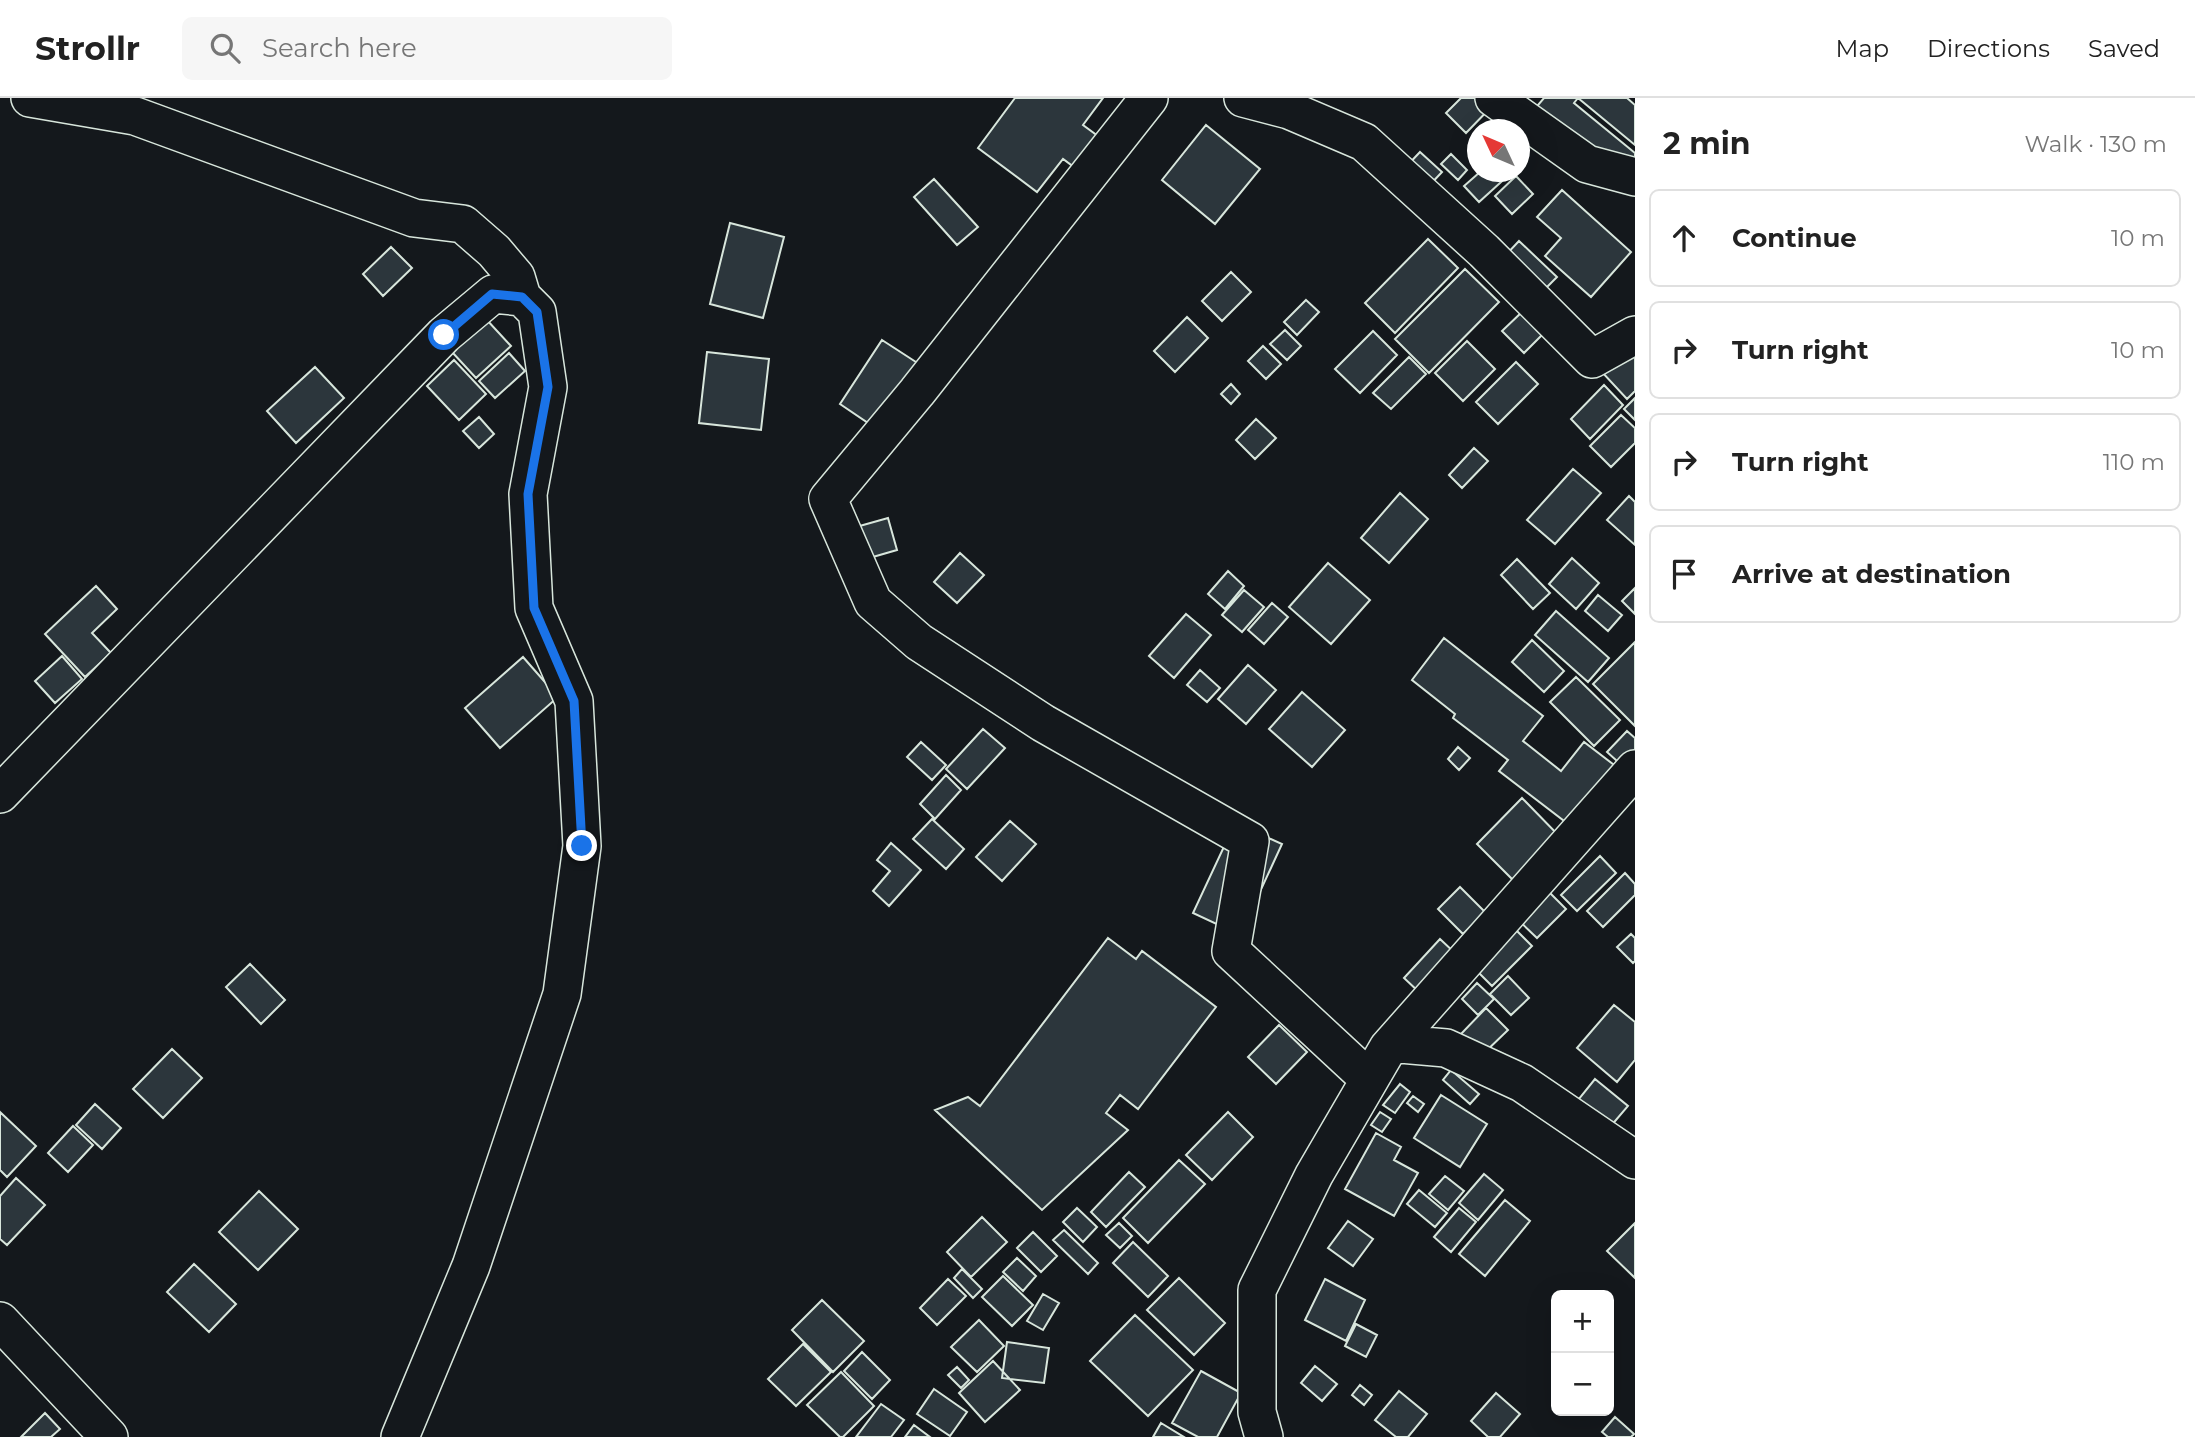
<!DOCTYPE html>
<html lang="en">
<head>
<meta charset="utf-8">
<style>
  :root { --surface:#fff; --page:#f6f6f6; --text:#222; --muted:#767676; --line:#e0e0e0 }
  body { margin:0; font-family:Montserrat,sans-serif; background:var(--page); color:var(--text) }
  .controls { position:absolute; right:21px; bottom:21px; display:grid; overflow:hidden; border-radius:10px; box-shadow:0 7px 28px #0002 }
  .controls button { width:63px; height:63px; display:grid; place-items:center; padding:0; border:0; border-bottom:2px solid var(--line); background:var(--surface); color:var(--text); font:35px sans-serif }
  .compass { position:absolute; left:1467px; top:21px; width:63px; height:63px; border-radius:50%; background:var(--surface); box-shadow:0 7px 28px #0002; rotate:314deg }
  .stop { position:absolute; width:21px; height:21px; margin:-16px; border:5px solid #1a73e8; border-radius:50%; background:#fff }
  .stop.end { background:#1a73e8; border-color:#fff; box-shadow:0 2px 7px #0008 }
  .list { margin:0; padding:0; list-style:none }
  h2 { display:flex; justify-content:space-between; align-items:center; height:91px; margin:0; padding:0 28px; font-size:30px }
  h2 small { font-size:23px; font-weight:400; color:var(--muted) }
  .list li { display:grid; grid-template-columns:46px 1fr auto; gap:21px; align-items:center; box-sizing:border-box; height:98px; margin:0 14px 14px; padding:0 14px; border:2px solid var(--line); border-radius:10px }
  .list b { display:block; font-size:26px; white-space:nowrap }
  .list em { font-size:23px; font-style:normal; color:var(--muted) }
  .icon { flex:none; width:38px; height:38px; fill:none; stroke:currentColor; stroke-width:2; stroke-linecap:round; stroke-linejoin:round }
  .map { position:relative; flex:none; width:1635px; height:1339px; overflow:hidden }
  header { display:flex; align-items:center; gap:42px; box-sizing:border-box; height:98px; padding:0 35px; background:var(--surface); border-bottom:2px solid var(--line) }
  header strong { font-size:33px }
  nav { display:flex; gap:38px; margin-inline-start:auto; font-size:24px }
  .search { width:490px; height:63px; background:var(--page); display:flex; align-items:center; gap:18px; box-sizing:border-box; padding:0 24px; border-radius:10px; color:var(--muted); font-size:26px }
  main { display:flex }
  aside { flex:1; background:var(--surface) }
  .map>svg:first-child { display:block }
</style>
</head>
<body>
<header>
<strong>Strollr</strong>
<div class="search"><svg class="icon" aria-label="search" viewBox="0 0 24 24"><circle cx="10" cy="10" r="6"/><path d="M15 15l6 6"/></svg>Search here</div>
<nav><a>Map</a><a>Directions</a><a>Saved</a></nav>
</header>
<main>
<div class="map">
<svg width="1635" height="1339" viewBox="0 0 1635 1339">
  <rect width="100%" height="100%" fill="#14181c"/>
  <path fill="#2c363c" stroke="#d8e6dc" stroke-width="2" d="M1015 0H1103L1083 27 1106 44 1082 75 1063 61 1037 94 978 50Z
    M1461 0H1492L1496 4 1466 35 1446 15Z
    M1544 0H1627L1635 7V47L1578 0 1574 5 1635 55V88L1532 14Z
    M1206 27 1260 71 1215 126 1162 82Z
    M1420 54 1442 74 1425 92 1403 72Z
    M1451 56 1467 72 1458 82 1441 66Z
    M1480 74H1509L1511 75 1479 104 1464 88Z
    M1516 78 1533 96 1512 116 1495 98Z
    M934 81 978 129 957 147 914 99Z
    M1562 92 1631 154 1591 199 1545 158 1561 140 1537 119Z
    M730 125 784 139 763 220 710 206Z
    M1428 141 1458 170 1395 235 1365 205Z
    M1519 143 1557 179 1540 196 1502 161Z
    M391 149 412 170 383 198 363 176Z
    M1465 171 1499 204 1429 275 1395 241Z
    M1231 174 1251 194 1222 223 1202 203Z
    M1306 202 1319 214 1297 237 1284 224Z
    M1522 214 1544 235 1524 255 1502 233Z
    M1187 219 1208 240 1175 274 1154 253Z
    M486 221 511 248 476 280 452 254Z
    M1285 232 1301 248 1287 262 1270 246Z
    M1373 233 1397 257 1360 295 1335 271Z
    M882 242 919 266 877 331 840 306Z
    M1467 243 1495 271 1463 303 1435 275Z
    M1635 247V293L1627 301 1600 272Z
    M1263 248 1281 266 1266 281 1248 263Z
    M707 254 769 261 761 332 699 325Z
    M509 255 525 273 495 300 479 283Z
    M1409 259 1426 276 1391 311 1373 295Z
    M454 262 486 296 459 322 427 288Z
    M1516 264 1538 286 1498 326 1476 304Z
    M315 269 344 300 296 345 267 313Z
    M1231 286 1240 296 1231 306 1221 296Z
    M1604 287 1623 307 1590 341 1571 321Z
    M1635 300V322L1624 311Z
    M1621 317 1635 330V345L1611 369 1590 348Z
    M479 319 494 336 479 350 463 333Z
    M1256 321 1276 340 1255 361 1236 342Z
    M1474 350 1488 363 1462 390 1449 377Z
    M1573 371 1601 395 1555 446 1527 422Z
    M1400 395 1428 421 1389 465 1361 440Z
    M1629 398 1635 404V447L1607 422Z
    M888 420 897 452 859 463 849 431Z
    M960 455 984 477 957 505 934 484Z
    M1572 460 1599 485 1576 511 1549 486Z
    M1517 461 1550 495 1533 511 1501 477Z
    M1328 465 1370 502 1331 546 1289 509Z
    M1228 473 1244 488 1225 511 1208 496Z
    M96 488 117 511 92 535 111 555 85 579 45 536Z
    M1635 490V516L1622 503Z
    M1244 492 1264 509 1242 534 1222 517Z
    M1598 497 1622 517 1608 533 1585 513Z
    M1272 505 1288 519 1264 546 1248 532Z
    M1556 513 1609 560 1588 584 1535 537Z
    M1186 516 1211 537 1174 580 1149 558Z
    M1444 540 1543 618 1523 643 1561 673 1584 644 1622 673 1576 732 1499 673 1508 662 1453 620 1455 616 1412 582Z
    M1532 542 1564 573 1544 594 1512 564Z
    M1635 544V628L1593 586Z
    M62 558 82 581 55 605 35 583Z
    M523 559 558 599 500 650 465 610Z
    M1248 567 1276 592 1246 626 1218 601Z
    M1200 572 1220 590 1207 604 1187 587Z
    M1576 579 1620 622 1594 648 1550 604Z
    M1302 594 1345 632 1312 669 1269 631Z
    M983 631 1005 650 967 691 946 671Z
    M1627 633 1635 640V659L1627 672 1607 654Z
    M921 644 946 667 932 682 907 659Z
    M1458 649 1470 660 1459 672 1448 661Z
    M946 677 961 692 935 721 920 706Z
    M1522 700 1565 744 1520 789 1477 746Z
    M932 721 964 751 946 771 913 741Z
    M1010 723 1036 746 1002 783 976 759Z
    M1235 725 1282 746 1240 837 1193 815Z
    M891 745 921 772 889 808 873 793 890 773 877 762Z
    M1600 758 1616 775 1577 813 1561 797Z
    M1625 775 1635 786V797L1603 829 1587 813Z
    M1460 789 1485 814 1463 836 1438 811Z
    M1544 789 1566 811 1537 840 1514 818Z
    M1511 827 1532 848 1492 888 1471 867Z
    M1631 836 1635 840V863L1633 865 1617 849Z
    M1108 840 1136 861 1142 853 1216 909 1138 1011 1120 997 1106 1015 1128 1032 1042 1112 935 1012 968 999 980 1008Z
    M1440 841 1456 856 1420 895 1404 880Z
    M250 866 285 902 261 926 226 889Z
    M1508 878 1529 900 1511 917 1490 896Z
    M1477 885 1494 901 1478 917 1462 901Z
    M1614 907 1635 924V962L1617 984 1577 950Z
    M1486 910 1508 932 1481 958 1460 937Z
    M1279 927 1307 954 1276 986 1248 959Z
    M172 951 202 980 163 1020 133 991Z
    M1451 972 1479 996 1470 1006 1443 982Z
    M1595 981 1628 1008 1610 1029 1578 1002Z
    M1400 986 1410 994 1395 1015 1383 1007Z
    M1441 997 1487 1026 1460 1069 1414 1040Z
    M1413 998 1424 1006 1418 1014 1407 1005Z
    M95 1006 121 1030 102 1051 76 1027Z
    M0 1014 36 1048 7 1079 0 1072Z
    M1228 1014 1253 1039 1212 1082 1186 1057Z
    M1380 1014 1391 1021 1382 1034 1371 1027Z
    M73 1028 93 1047 68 1074 48 1055Z
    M1376 1035 1401 1049 1394 1062 1418 1075 1394 1118 1345 1091Z
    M1179 1062 1205 1086 1148 1145 1123 1120Z
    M1129 1074 1145 1089 1106 1129 1091 1114Z
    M1484 1076 1503 1092 1478 1122 1459 1105Z
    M1445 1078 1464 1093 1448 1112 1429 1096Z
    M16 1080 45 1107 7 1147 0 1141V1098Z
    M1419 1092 1447 1115 1435 1129 1407 1106Z
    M259 1093 298 1131 258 1172 219 1134Z
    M1505 1102 1530 1123 1485 1178 1459 1156Z
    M1077 1110 1097 1129 1083 1144 1063 1124Z
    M1459 1110 1476 1124 1451 1154 1434 1139Z
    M982 1119 1007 1144 971 1179 947 1154Z
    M1348 1123 1373 1141 1353 1168 1328 1150Z
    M1119 1125 1132 1138 1120 1150 1106 1137Z
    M1635 1125V1180L1607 1153Z
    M1064 1132 1098 1165 1088 1176 1053 1142Z
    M1033 1134 1057 1158 1041 1174 1017 1150Z
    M1133 1144 1168 1178 1148 1199 1113 1165Z
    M1017 1160 1036 1178 1023 1193 1003 1174Z
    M194 1166 236 1206 209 1234 167 1194Z
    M962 1171 982 1191 973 1200 954 1180Z
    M1003 1178 1033 1207 1012 1228 982 1199Z
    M1179 1180 1225 1225 1194 1257 1147 1212Z
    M948 1181 966 1198 937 1227 920 1210Z
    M1325 1181 1365 1202 1346 1243 1305 1222Z
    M1043 1196 1059 1205 1043 1232 1027 1223Z
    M822 1202 864 1243 833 1274 792 1232Z
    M1135 1217 1193 1272 1148 1318 1090 1263Z
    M979 1222 1004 1248 977 1274 951 1249Z
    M1356 1226 1377 1237 1366 1259 1345 1248Z
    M1007 1244 1049 1250 1044 1285 1002 1280Z
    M803 1246 831 1274 796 1308 768 1281Z
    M862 1254 890 1282 872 1301 844 1273Z
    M993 1263 1020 1292 985 1324 959 1295Z
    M1315 1268 1337 1286 1322 1303 1301 1285Z
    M957 1269 969 1282 961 1290 948 1277Z
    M1201 1273 1241 1295 1217 1339H1198L1172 1325Z
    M841 1274 874 1308 843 1339H840L807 1307Z
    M1360 1287 1372 1297 1364 1307 1352 1297Z
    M934 1291 967 1314 950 1338 917 1316Z
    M1399 1293 1427 1316 1408 1339H1396L1375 1322Z
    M1496 1295 1520 1316 1500 1339H1488L1471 1323Z
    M881 1306 904 1322 891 1339H856Z
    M45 1315 60 1331 51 1339H21Z
    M1615 1319 1634 1336 1631 1339H1608L1602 1334Z
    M1161 1325 1184 1339H1153Z
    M914 1327 930 1339H905Z"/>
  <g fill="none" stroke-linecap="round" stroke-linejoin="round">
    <g stroke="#d8e6dc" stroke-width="40">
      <path id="minor" d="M30 0 135 18 414 120 463 126 494 153 516 179 522 199
        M1149 0 917 294 828 401 873 504 919 544 1043 625 1250 743 1231 853 1369 981
        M1243 0 1289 12 1364 44 1484 153 1592 261 1635 237
        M1494 0 1587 66 1635 79
        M0 696 444 237 493 196 522 199 537 214 548 289 528 396 534 510 574 603 582 748 562 896 471 1168 400 1339
        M1388 950 1635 671
        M0 1223 109 1339
        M1264 1339 1257 1314V1192L1314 1077 1388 950 1400 946 1446 950 1522 985 1635 1062"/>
    </g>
    <use href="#minor" stroke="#14181c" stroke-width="37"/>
  </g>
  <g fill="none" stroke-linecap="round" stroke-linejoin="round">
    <path stroke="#1a73e8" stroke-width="9" d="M444 237 492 196 522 199 537 214 548 289 528 396 534 510 574 603 582 748"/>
  </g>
</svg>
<div class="controls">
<button>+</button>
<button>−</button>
</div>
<svg class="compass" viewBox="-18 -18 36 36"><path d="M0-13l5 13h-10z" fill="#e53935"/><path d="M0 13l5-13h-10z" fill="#767676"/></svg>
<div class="stop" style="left:444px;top:237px"></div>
<div class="stop end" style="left:582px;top:748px"></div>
</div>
<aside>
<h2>2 min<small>Walk · 130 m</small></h2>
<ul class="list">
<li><svg class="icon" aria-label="ahead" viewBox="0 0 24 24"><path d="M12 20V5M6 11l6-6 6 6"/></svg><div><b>Continue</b></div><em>10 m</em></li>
<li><svg class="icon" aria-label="right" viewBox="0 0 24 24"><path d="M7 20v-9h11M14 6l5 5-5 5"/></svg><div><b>Turn right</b></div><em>10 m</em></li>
<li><svg class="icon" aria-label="right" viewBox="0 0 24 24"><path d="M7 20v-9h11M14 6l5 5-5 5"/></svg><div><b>Turn right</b></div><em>110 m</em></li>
<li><svg class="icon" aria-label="arrive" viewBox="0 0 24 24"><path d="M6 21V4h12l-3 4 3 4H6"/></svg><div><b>Arrive at destination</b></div></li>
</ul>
</aside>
</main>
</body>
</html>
